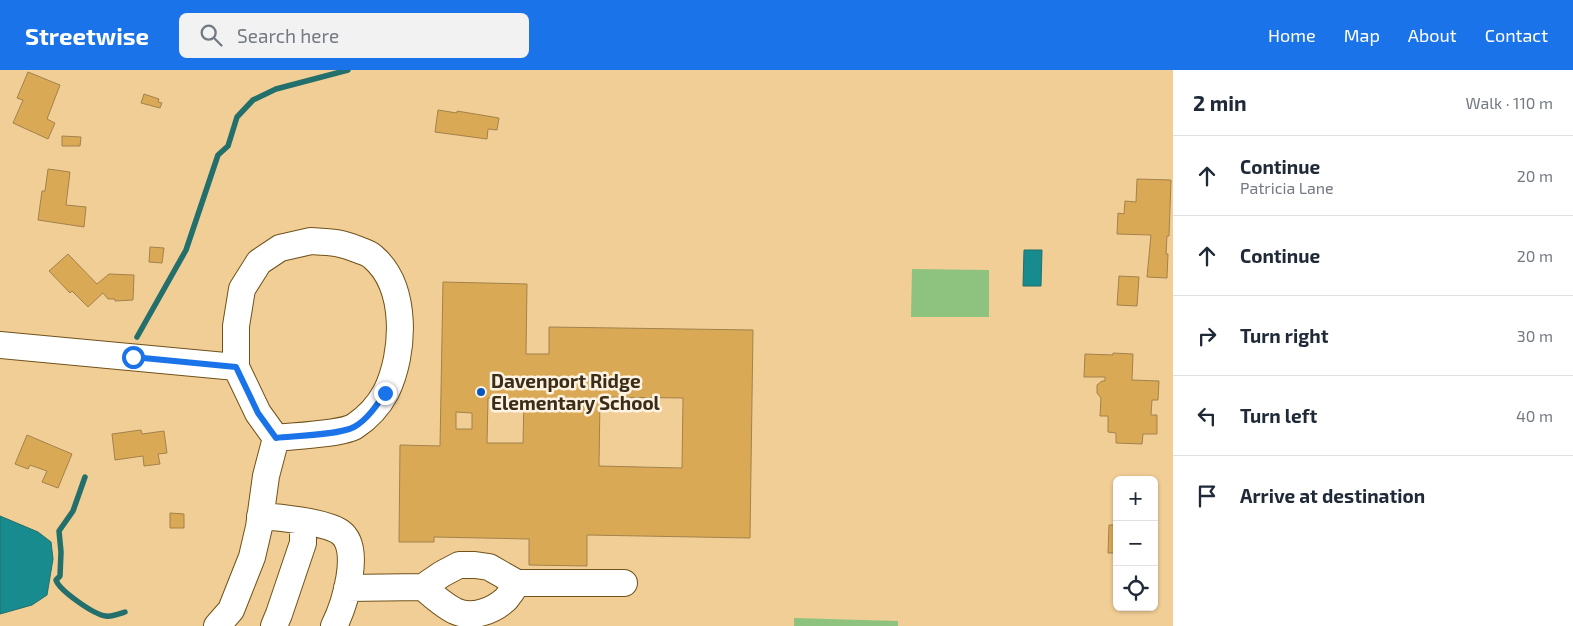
<!DOCTYPE html>
<html lang="en">
<head>
<meta charset="utf-8">
<style>
  :root { --surface:#fff; --page:#f2f2f3; --text:#1f2937; --muted:#747a83; --line:#e0e1e3; --accent:#1a73e8 }
  body { margin:0; font-family:"Exo 2",sans-serif; background:var(--page); color:var(--text) }
  .controls { position:absolute; right:15px; bottom:15px; display:grid; overflow:hidden; border-radius:8px; box-shadow:0 1px 4px #0004 }
  .controls button { width:45px; height:45px; display:grid; place-items:center; padding:0; border:0; border-bottom:1px solid var(--line); background:var(--surface); color:var(--text); font:25px sans-serif }
  .stop { position:absolute; width:15px; height:15px; margin:-11px; border:4px solid #1a73e8; border-radius:50%; background:#fff }
  .stop.end { background:#1a73e8; border-color:#fff; box-shadow:0 1px 5px #0008 }
  .list { margin:0; padding:0; list-style:none }
  h2 { display:flex; justify-content:space-between; align-items:center; height:65px; margin:0; padding:0 20px; font-size:21px }
  h2 small { font-size:16px; font-weight:400; color:var(--muted) }
  .list li { display:grid; grid-template-columns:32px 1fr auto; gap:15px; align-items:center; box-sizing:border-box; height:80px; padding:0 20px; border-top:1px solid var(--line) }
  .list b { display:block; font-size:19px; white-space:nowrap }
  .list p { margin:0; font-size:16px; white-space:nowrap; color:var(--muted) }
  .list em { font-size:16px; font-style:normal; color:var(--muted) }
  .icon { flex:none; width:28px; height:28px; fill:none; stroke:currentColor; stroke-width:2; stroke-linecap:round; stroke-linejoin:round }
  .map { position:relative; flex:none; width:1173px; height:556px; overflow:hidden }
  header { display:flex; align-items:center; gap:30px; box-sizing:border-box; height:70px; padding:0 25px; background:var(--accent); color:#fff }
  header strong { font-size:24px }
  nav { display:flex; gap:28px; margin-inline-start:auto; font-size:18px }
  .search { width:350px; height:45px; background:var(--page); display:flex; align-items:center; gap:12px; box-sizing:border-box; padding:0 18px; border-radius:8px; color:var(--muted); font-size:19px }
  main { display:flex }
  aside { flex:1; background:var(--surface) }
  .map>svg:first-child { display:block }
</style>
</head>
<body>
<header>
<strong>Streetwise</strong>
<div class="search"><svg class="icon" aria-label="search" viewBox="0 0 24 24"><circle cx="10" cy="10" r="6"/><path d="M15 15l6 6"/></svg>Search here</div>
<nav><a>Home</a><a>Map</a><a>About</a><a>Contact</a></nav>
</header>
<main>
<div class="map">
<svg width="1173" height="556" viewBox="0 0 1173 556">
  <rect width="100%" height="100%" fill="#f1ce96"/>
  <path fill="#8ec37f" d="M912 199 989 200V247H911Z
    M794 548 898 551V556H794Z"/>
  <path fill="#188b8f" stroke="#226f6b" d="M1024 180H1042L1041 216H1023Z
    M0 446 38 462 51 472 53 489 47 525 32 535 0 544Z"/>
  <g fill="none" stroke-linecap="round" stroke-linejoin="round">
    <path stroke="#226f6b" stroke-width="5.5" d="M137 267 186 180 218 85 228 76 237 47 253 30 276 19 348 0
      M85 407 73 441 59 461 61 482 60 506 56 510C59 520 94 545 106 546 111 547 119 544 125 542"/>
  </g>
  <path fill="#daa955" stroke="#a2824c" fill-rule="evenodd" d="M28 2 60 15 47 49 55 53 48 69 13 53 23 30 17 28Z
    M144 24 159 29 158 32 162 33 160 38 141 33Z
    M438 40 457 43V41L499 48 497 60 488 59 487 69 435 62Z
    M62 66 81 67 80 76H62Z
    M48 99 70 102 66 135 86 137 84 157 38 150 42 121H45Z
    M1137 109 1171 110 1169 166H1167L1166 184H1168L1167 208 1147 207 1151 165 1117 164 1118 143 1124 144 1125 131 1136 132Z
    M150 177 164 178 162 193 149 192Z
    M68 184 97 214 109 204 134 205 133 230 115 231V229H108L103 223 88 237 72 221 70 223 49 201Z
    M1119 206 1139 207 1137 236 1117 235Z
    M443 212 527 214 526 284H549V257L753 260 750 468 587 465V496L529 495V469L434 467V472H399L400 375 440 376ZM600 327 683 328 682 398 599 396ZM488 328 524 329 523 373H487ZM456 342 472 343V359H456Z
    M1113 283 1133 284 1132 310 1159 311 1158 330H1152L1151 345H1157V364H1143L1142 374 1116 373V363L1108 362V346H1100L1101 328 1097 323V315L1102 311H1105V307H1084L1085 284 1113 285Z
    M141 360 142 364 164 361 167 383 158 384 160 394 144 396 143 386 115 390 112 364Z
    M27 365 72 384 58 418 42 412 47 401 30 395 28 399 15 394Z
    M1115 441H1117V525H1114L1115 483H1108L1109 455H1114Z
    M170 443 184 444V458H170Z"/>
  <g fill="none" stroke-linecap="round" stroke-linejoin="round">
    <g stroke="#70521a" stroke-width="28">
      <path id="minor" d="M311 171C331 172 340 172 359 180 364 182 369 183 373 187 408 217 405 283 386 322 379 335 367 348 355 356 343 364 293 366 276 368L258 343 236 297V256L242 219 259 192 280 178Z
        M0 275 236 297
        M260 446C278 447 326 452 340 462 363 478 344 536 334 556
        M423 517C433 526 443 535 455 541 472 549 493 541 506 529 510 524 514 518 517 513
        M347 518 423 517 442 504 459 495H475L489 497 517 513H624
        M217 556 231 540 252 487 259 457 266 406 276 368
        M274 556 279 544 303 473V452"/>
    </g>
    <use href="#minor" stroke="#fff" stroke-width="26"/>
  </g>
  <g fill="none" stroke-linecap="round" stroke-linejoin="round">
    <path stroke="#1a73e8" stroke-width="6" d="M133 287 236 297 258 343 276 368C294 366 339 365 354 357 367 350 377 335 385 323"/>
  </g>
  <circle fill="#0756c0" stroke="#fef3e3" stroke-width="2" cx="481" cy="322" r="5"/>
  <g text-anchor="middle" stroke-width="5" stroke-linejoin="round" paint-order="stroke">
    <g font-size="19" font-weight="bold" fill="#3b2d17" stroke="#fef3e3" text-anchor="start">
      <text x="491" y="318">Davenport Ridge<tspan x="491" dy="22">Elementary School</tspan></text>
    </g>
  </g>
</svg>
<div class="controls">
<button>+</button>
<button>−</button>
<button><svg class="icon" aria-label="locate" viewBox="0 0 24 24"><circle cx="12" cy="12" r="6"/><path d="M12 2v4M12 18v4M2 12h4M18 12h4"/></svg></button>
</div>
<div class="stop" style="left:133px;top:287px"></div>
<div class="stop end" style="left:385px;top:323px"></div>
</div>
<aside>
<h2>2 min<small>Walk · 110 m</small></h2>
<ul class="list">
<li><svg class="icon" aria-label="ahead" viewBox="0 0 24 24"><path d="M12 20V5M6 11l6-6 6 6"/></svg><div><b>Continue</b><p>Patricia Lane</p></div><em>20 m</em></li>
<li><svg class="icon" aria-label="ahead" viewBox="0 0 24 24"><path d="M12 20V5M6 11l6-6 6 6"/></svg><div><b>Continue</b></div><em>20 m</em></li>
<li><svg class="icon" aria-label="right" viewBox="0 0 24 24"><path d="M7 20v-9h11M14 6l5 5-5 5"/></svg><div><b>Turn right</b></div><em>30 m</em></li>
<li><svg class="icon" aria-label="left" viewBox="0 0 24 24"><path d="M17 20v-9H6M10 6l-5 5 5 5"/></svg><div><b>Turn left</b></div><em>40 m</em></li>
<li><svg class="icon" aria-label="arrive" viewBox="0 0 24 24"><path d="M6 21V4h12l-3 4 3 4H6"/></svg><div><b>Arrive at destination</b></div></li>
</ul>
</aside>
</main>
</body>
</html>
